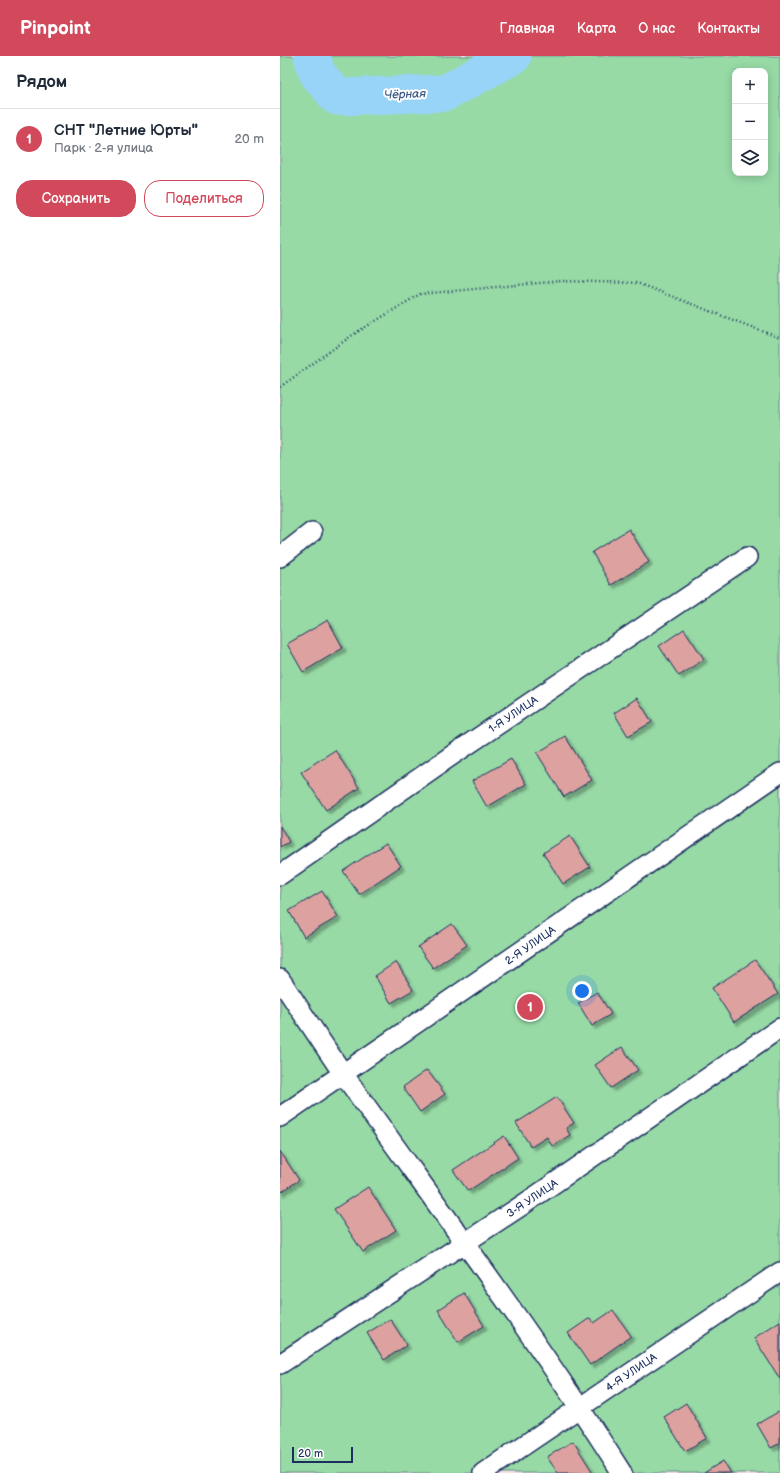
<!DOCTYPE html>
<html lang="ru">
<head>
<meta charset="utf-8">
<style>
  :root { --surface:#fff; --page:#f6f6f7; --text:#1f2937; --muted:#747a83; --line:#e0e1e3; --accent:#d1495b }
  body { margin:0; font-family:"Balsamiq Sans",sans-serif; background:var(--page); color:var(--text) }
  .controls { position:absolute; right:12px; top:12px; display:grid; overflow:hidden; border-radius:8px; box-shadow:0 2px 10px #0003 }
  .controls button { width:36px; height:36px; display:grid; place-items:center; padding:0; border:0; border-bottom:1px solid var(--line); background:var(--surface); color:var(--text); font:20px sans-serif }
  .scale { position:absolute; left:12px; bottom:10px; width:61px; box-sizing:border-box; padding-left:4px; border:2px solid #1b2f5e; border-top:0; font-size:11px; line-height:14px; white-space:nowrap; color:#1b2f5e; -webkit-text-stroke:3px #fff; paint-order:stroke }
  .you { position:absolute; left:302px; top:935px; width:14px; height:14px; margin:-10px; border:3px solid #fff; border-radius:50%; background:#1a73e8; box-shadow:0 0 0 6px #1a73e833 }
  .badge { display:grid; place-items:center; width:26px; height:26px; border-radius:50%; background:var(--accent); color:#fff; font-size:13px; font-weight:700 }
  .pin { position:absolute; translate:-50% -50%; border:2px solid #fff; box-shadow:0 1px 4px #0006 }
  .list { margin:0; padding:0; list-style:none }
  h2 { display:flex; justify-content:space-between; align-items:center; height:52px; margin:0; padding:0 16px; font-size:17px }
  h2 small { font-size:13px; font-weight:400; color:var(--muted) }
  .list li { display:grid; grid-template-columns:26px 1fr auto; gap:12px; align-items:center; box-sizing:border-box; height:60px; padding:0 16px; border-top:1px solid var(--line) }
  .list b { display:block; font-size:15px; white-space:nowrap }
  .list p { margin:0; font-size:13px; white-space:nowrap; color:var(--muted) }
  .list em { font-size:13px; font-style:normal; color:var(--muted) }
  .actions { display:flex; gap:8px; padding:12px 16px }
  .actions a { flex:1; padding:9px 0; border:1px solid var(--accent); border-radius:16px; text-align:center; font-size:14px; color:var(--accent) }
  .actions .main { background:var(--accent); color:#fff }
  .icon { flex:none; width:22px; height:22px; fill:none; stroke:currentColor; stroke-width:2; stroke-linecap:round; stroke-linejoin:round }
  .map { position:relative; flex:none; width:500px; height:1417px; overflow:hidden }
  header { display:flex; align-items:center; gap:24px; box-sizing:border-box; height:56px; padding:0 20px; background:var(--accent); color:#fff }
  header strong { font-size:19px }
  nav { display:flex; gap:22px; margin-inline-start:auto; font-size:14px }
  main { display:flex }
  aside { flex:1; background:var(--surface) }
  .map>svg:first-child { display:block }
</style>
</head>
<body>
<header>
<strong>Pinpoint</strong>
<nav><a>Главная</a><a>Карта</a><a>О нас</a><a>Контакты</a></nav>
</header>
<main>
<aside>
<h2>Рядом<small></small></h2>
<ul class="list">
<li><span class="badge">1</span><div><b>СНТ &quot;Летние Юрты&quot;</b><p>Парк · 2-я улица</p></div><em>20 m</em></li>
</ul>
<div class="actions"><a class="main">Сохранить</a><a>Поделиться</a></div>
</aside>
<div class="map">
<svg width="500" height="1417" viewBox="0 0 500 1417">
  <defs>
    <filter id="shadow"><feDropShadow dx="3.5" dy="3.5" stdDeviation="1" flood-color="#0004"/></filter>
  </defs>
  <rect width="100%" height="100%" fill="#f5e3e2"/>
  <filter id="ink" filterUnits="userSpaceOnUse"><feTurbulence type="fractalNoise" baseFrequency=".025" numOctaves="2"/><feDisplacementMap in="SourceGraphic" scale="8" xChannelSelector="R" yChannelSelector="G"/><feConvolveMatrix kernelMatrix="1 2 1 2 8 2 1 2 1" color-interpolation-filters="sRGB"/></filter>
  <g filter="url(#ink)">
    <path fill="#97daa6" stroke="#598482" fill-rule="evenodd" d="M0 0H500V1417H0ZM455 15H485V117H455Z"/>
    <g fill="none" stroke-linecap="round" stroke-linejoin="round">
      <path stroke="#97d4f8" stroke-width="37" d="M32 0 37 17 57 41 165 37 233 0"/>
    </g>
    <path fill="#dda29f" stroke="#1b2f5e" filter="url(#shadow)" d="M349 473 369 506 331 529 312 496Z
      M48 564 63 592 23 616 7 588Z
      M404 573 424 603 399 620 379 590Z
      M357 642 372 666 348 680 334 657Z
      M285 680 312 724 284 741 257 697Z
      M55 694 79 732 46 754 21 716Z
      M231 703 246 728 207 751 192 725Z
      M0 770 9 786 0 791Z
      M290 780 310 811 283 828 263 797Z
      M106 787 121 810 79 838 63 815Z
      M42 835 58 861 24 881 9 855Z
      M172 868 187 889 153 912 138 891Z
      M475 904 498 938 454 966 432 932Z
      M116 906 133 934 111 947 95 920Z
      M317 936 331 958 312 970 298 947Z
      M342 991 358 1014 331 1032 315 1009Z
      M147 1014 165 1038 140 1056 123 1031Z
      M277 1041 294 1067 286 1072 290 1079 272 1090 267 1081 251 1091 236 1067Z
      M224 1080 238 1102 188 1135 173 1114Z
      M0 1095 19 1124 0 1137Z
      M88 1131 116 1174 83 1196 54 1153Z
      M184 1237 204 1270 178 1286 158 1254Z
      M333 1254 351 1280 310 1309 288 1277 310 1262 314 1267Z
      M110 1263 127 1289 104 1304 87 1277Z
      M500 1265V1323L474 1282Z
      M406 1347 427 1382 405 1395 384 1361Z
      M500 1355V1387L491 1392 477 1368Z
      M293 1385 312 1415 309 1417H278L267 1401Z
      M443 1405 451 1417H424Z"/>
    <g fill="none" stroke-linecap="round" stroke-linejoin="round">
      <g stroke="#1b2f5e" stroke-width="22">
        <path id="street" d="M0 501 32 476
          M0 819 171 700 467 501
          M0 923C21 955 42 987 64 1019 158 1151 255 1280 342 1417
          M0 1061 500 717
          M0 1308 244 1148 500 972
          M203 1417 500 1216"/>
      </g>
      <path stroke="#1b2f5e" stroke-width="2.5" stroke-dasharray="1 3" stroke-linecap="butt" d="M0 331 74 278 140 238 281 225 357 227 500 282"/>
      <use href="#street" stroke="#fff" stroke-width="19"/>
    </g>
  </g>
  <g text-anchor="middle" stroke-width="4" stroke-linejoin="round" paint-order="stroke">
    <g font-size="11" fill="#1b2f5e" stroke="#fff">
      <text transform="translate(233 658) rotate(-34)" y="4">1-Я УЛИЦА</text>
      <text transform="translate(250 889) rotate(-35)" y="4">2-Я УЛИЦА</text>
      <text transform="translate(252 1142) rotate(-34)" y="4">3-Я УЛИЦА</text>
      <text transform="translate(351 1316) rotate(-34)" y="4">4-Я УЛИЦА</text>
    </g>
    <g font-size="12" font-style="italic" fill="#3a5884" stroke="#fff">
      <text transform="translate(125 38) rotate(-2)" y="4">Чёрная</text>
    </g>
  </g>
</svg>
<div class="controls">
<button>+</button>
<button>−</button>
<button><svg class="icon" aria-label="layers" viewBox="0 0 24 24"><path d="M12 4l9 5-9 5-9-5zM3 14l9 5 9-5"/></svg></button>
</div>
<div class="scale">20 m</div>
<div class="you"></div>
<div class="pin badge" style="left:250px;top:951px">1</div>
</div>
</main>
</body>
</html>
